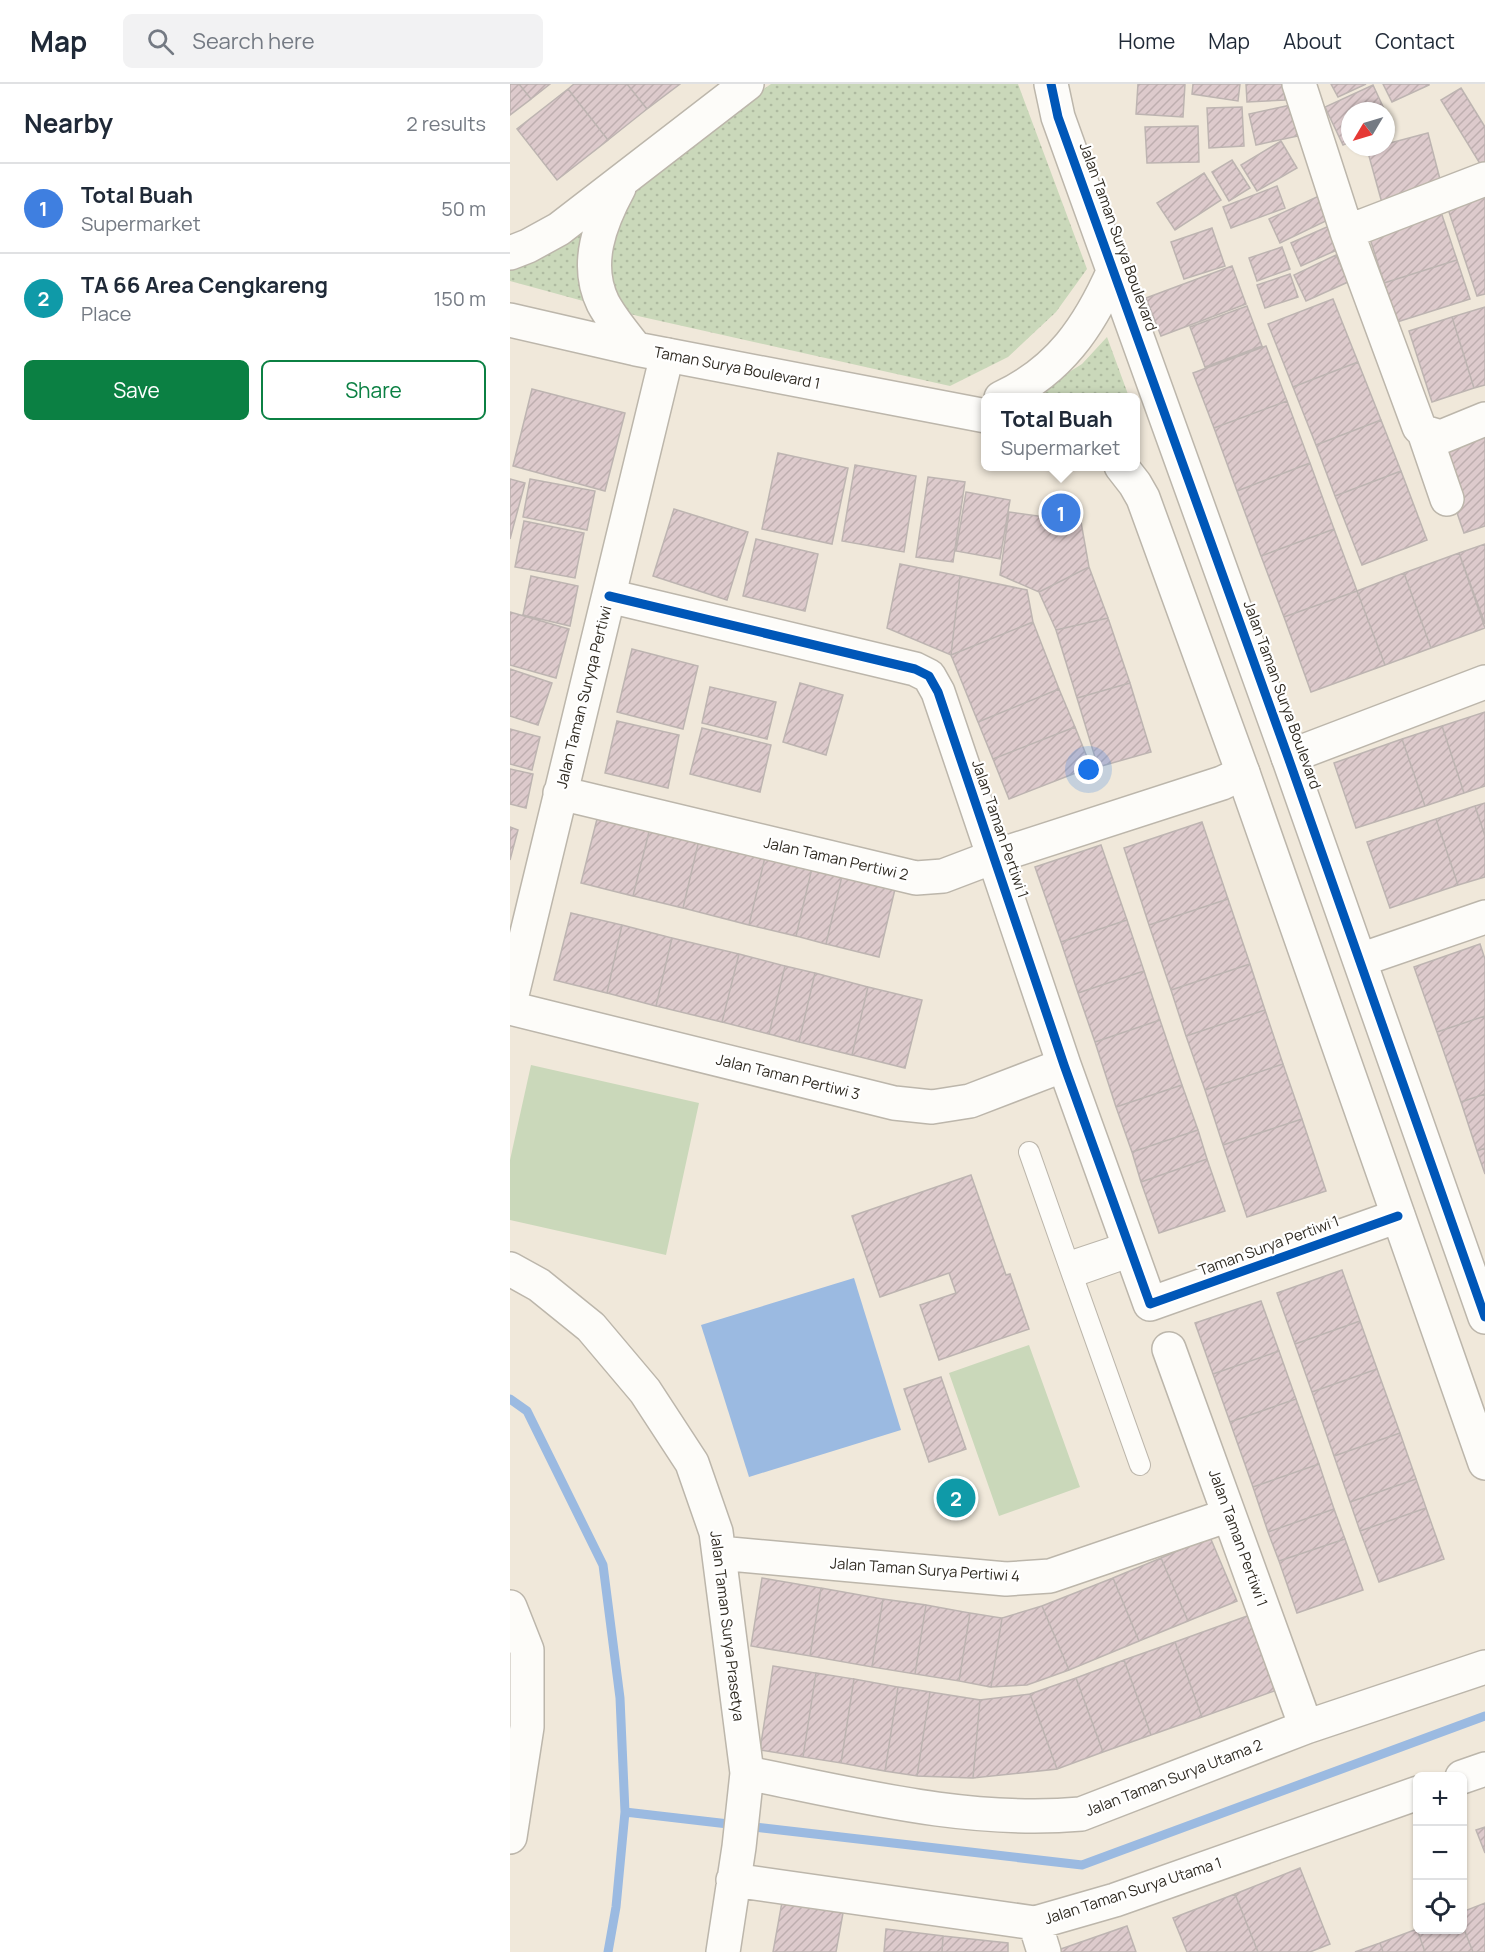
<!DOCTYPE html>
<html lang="en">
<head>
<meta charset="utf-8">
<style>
  :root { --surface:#fff; --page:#f2f2f3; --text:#1f2937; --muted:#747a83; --line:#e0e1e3; --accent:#0b8043 }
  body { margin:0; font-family:Manrope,sans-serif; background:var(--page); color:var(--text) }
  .controls { position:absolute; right:18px; bottom:18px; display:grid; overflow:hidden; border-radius:9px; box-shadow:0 2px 4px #0004 }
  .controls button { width:54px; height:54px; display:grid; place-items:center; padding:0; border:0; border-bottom:2px solid var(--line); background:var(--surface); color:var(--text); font:30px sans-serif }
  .compass { position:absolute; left:831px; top:18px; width:54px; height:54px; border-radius:50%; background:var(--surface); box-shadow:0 2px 4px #0004; rotate:232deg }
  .you { position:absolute; left:579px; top:686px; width:21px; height:21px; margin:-15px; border:4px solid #fff; border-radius:50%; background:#1a73e8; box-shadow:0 0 0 9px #1a73e833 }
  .badge { display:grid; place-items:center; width:39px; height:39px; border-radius:50%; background:var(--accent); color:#fff; font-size:20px; font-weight:700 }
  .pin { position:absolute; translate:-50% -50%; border:3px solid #fff; box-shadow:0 2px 6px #0006 }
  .popup { position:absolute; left:471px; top:309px; width:159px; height:78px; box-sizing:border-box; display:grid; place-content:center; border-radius:9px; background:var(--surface); filter:drop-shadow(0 2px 4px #0005); font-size:20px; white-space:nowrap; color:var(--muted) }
  .popup b { font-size:22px; color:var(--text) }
  .popup::after { content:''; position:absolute; left:50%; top:100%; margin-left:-12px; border:12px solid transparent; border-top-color:var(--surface) }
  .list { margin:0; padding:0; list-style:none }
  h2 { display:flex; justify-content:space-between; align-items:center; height:78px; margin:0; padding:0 24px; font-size:26px }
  h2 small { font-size:20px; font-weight:400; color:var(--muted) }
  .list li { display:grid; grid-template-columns:39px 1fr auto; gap:18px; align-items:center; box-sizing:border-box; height:90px; padding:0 24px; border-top:2px solid var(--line) }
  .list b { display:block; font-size:22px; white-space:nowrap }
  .list p { margin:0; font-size:20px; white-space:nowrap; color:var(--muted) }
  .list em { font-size:20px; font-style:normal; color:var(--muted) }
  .actions { display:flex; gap:12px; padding:18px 24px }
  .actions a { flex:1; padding:14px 0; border:2px solid var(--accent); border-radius:9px; text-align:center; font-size:21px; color:var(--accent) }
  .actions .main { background:var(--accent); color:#fff }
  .icon { flex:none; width:33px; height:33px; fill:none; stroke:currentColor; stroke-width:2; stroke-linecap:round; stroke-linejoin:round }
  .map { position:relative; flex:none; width:975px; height:1868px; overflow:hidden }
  header { display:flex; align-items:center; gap:36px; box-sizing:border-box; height:84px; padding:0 30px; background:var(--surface); border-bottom:2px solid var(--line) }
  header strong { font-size:28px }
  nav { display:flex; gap:33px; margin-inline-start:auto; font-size:21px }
  .search { width:420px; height:54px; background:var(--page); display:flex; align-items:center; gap:15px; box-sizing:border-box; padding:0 21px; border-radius:9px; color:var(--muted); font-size:22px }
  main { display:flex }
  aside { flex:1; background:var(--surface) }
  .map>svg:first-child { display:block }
</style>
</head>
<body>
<header>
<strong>Map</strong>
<div class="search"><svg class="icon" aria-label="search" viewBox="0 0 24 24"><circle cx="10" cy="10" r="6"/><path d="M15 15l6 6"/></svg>Search here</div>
<nav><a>Home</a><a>Map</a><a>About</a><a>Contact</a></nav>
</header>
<main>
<aside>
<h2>Nearby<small>2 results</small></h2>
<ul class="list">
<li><span class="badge" style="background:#3f7fe0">1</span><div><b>Total Buah</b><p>Supermarket</p></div><em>50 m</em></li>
<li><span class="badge" style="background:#0f9aa8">2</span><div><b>TA 66 Area Cengkareng</b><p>Place</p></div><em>150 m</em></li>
</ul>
<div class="actions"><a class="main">Save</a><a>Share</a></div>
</aside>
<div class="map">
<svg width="975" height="1868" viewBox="0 0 975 1868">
  <defs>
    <pattern id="grass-dots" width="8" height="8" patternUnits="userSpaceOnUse" patternTransform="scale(1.5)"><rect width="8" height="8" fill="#cad8ba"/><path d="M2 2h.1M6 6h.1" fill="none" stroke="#aebaa0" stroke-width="1.8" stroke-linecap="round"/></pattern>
    <pattern id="building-hatch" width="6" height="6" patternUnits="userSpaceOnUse" patternTransform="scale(1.5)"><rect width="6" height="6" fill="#ddcacc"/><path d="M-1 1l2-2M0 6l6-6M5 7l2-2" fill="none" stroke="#beaeaf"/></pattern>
  </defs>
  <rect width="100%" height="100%" fill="#f0e8da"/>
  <path fill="url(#grass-dots)" d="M261 0H508L577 185 546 228 498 273 440 302 128 232 0 197V183Z
    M597 253 619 313H545L527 308 572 280Z"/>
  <path fill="#cad8ba" d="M21 981 189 1019 156 1171 0 1136V1076Z
    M519 1261 570 1403 489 1432 439 1289Z"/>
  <path fill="#9bbae1" d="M344 1194 391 1346 239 1393 191 1241Z"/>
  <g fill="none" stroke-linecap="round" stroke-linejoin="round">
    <path stroke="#9bbae1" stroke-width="9" d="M0 1315 17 1327 93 1481 110 1614 115 1728 106 1823 98 1868
      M115 1728 572 1781 975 1632"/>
  </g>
  <path fill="url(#building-hatch)" stroke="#bdb4b1" stroke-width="1.5" d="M0 0H9L21 15 0 31Z
    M9 0H40L21 15Z
    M64 0H117L137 25 98 56 58 5Z
    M117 0H170L137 25Z
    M628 0H675L673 33 626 30Z
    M683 0H730L728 17 682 10Z
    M736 0H774L775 16 737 18Z
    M821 0H856L828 13Z
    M873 0H919V1L882 18Z
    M863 1 875 27H840V58L833 61 815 23Z
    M951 4 975 43V81L972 83 931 16Z
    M58 5 98 56 47 96 7 45Z
    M781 21 788 52 746 61 739 30Z
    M732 23 734 62 699 64 697 24Z
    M688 42 689 78 637 79 635 43Z
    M918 49 932 103 872 119 857 65 876 63V60Z
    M771 57 787 84 747 107 731 81Z
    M722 76 740 104 719 117 702 88Z
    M694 89 711 116 665 146 647 119Z
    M767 102 775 124 721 144 713 123Z
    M809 112 820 135 770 159 759 135Z
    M975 113V210L967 212 938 125Z
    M930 125 947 176 874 199 858 148Z
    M819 142 829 165 791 182 781 159Z
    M702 144 715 182 674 195 661 158Z
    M772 163 780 185 747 197 739 174Z
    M826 171 838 198 796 217 784 191Z
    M947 176 960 215 887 238 874 199Z
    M722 182 736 220 651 252 636 214Z
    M780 190 788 213 755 224 747 201Z
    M823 215 848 278 783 303 758 240Z
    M737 222 752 262 695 283 680 243Z
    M975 223V301L964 304 942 233Z
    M942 233 964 304 922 318 899 247Z
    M756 262 777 317 704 344 683 289Z
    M848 278 871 336 806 361 783 303Z
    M22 305 115 329 95 407 3 382Z
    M777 317 800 379 727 407 704 344Z
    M871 336 891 387 825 412 806 361Z
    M975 350V442L954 449 926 368Z
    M268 369 338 384 322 460 252 445Z
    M800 379 824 445 751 472 727 407Z
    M345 381 406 392 394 468 332 457Z
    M891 387 917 456 852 481 825 412Z
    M418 393 455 398 443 478 406 473Z
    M0 395 15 399 0 455Z
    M20 395 85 407 77 446 13 433Z
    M456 408 500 416 490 475 446 467Z
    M164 425 238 448 217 516 143 492Z
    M499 428 571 438 579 483 529 508 490 491Z
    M14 437 74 449 65 494 5 483Z
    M824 445 847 507 774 533 751 472Z
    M246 455 308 470 295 527 233 512Z
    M975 460V540L949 469Z
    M949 469 975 544 921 564 894 489Z
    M390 480 450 492 441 571 377 544Z
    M579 483 598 534 546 546 529 508Z
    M894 489 921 564 875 581 847 507Z
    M21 492 68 502 60 542 13 531Z
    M450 492 517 506 523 538 441 571Z
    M847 507 875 581 801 608 774 533Z
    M0 528 59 545 46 594 0 581Z
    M598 534 620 599 567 614 546 546Z
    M523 538 549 605 468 638 441 571Z
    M122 565 188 582 173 645 107 628Z
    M0 585 42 599 28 641 0 632Z
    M290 599 333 611 316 671 273 658Z
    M620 599 641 668 588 683 567 614Z
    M200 603 266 618 257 655 192 639Z
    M549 605 565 643 483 675 468 638Z
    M975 628V702L954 709 932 642Z
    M107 637 169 651 158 704 95 689Z
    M932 642 954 709 915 722 892 655Z
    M565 643 581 683 499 715 483 675Z
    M192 644 261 661 250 708 180 690Z
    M0 645 30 653 22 686 0 680Z
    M892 655 915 722 846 744 824 679Z
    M0 685 23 690 16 724 0 720Z
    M975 719V752L965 722Z
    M965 722 975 752V793L948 801 926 735Z
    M88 731 140 744 123 812 71 799Z
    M926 735 948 801 880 824 857 758Z
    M692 738 718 815 639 841 614 764Z
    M0 743 8 746 0 776Z
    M140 744 189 756 173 824 123 812Z
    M189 756 255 773 239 841 173 824Z
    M591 761 617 836 551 858 525 783Z
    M255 773 302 784 286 852 239 841Z
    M302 784 332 792 316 860 286 852Z
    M332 792 385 805 369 873 316 860Z
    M718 815 740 880 661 906 639 841Z
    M61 829 112 841 97 909 44 896Z
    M617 836 634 887 568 909 551 858Z
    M112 841 162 854 146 922 97 909Z
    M162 854 229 870 212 938 146 922Z
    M970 860 975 875V932L927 948 904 883Z
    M229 870 275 882 259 950 212 938Z
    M740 880 755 926 676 952 661 906Z
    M275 882 305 889 289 958 259 950Z
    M634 887 650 936 585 958 568 909Z
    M305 889 358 903 342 971 289 958Z
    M358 903 412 916 395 984 342 971Z
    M755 926 773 980 695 1006 676 952Z
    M975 932V1010L951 1018 927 948Z
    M650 936 672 1001 606 1023 585 958Z
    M773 980 792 1035 713 1061 695 1006Z
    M672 1001 688 1046 622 1068 606 1023Z
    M975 1010V1064L967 1067 951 1018Z
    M792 1035 816 1107 737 1133 713 1061Z
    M688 1046 697 1075 631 1098 622 1068Z
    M975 1064V1090L967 1067Z
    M697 1075 715 1127 649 1149 631 1098Z
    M461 1091 496 1191 500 1190 519 1245 429 1276 410 1221 446 1209 439 1189 370 1213 342 1132Z
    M832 1186 850 1237 785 1260 767 1209Z
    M751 1217 769 1267 703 1290 685 1239Z
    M850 1237 867 1285 802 1308 785 1260Z
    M769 1267 786 1315 720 1338 703 1290Z
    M867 1285 890 1349 824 1372 802 1308Z
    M431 1293 456 1365 419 1378 394 1305Z
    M786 1315 809 1380 743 1403 720 1338Z
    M890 1349 906 1395 840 1418 824 1372Z
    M809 1380 824 1425 758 1448 743 1403Z
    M906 1395 916 1424 850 1447 840 1418Z
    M457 1398 463 1424 435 1430 429 1404Z
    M916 1424 934 1475 869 1498 850 1447Z
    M824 1425 835 1455 769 1477 758 1448Z
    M700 1453 727 1517 678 1537 651 1474Z
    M835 1455 853 1506 787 1529 769 1477Z
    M651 1474 678 1537 629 1557 603 1494Z
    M252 1494 311 1504 300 1572 241 1562Z
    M603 1494 629 1557 559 1586 532 1522Z
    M311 1504 373 1515 362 1583 300 1572Z
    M373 1515 416 1521 405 1590 362 1583Z
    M416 1521 460 1529 449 1597 405 1590Z
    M532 1522 559 1586 517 1601 481 1603 492 1534Z
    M460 1529 492 1534 481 1603 449 1597Z
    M740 1531 767 1606 692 1633 665 1558Z
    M665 1558 692 1633 641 1651 614 1576Z
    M614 1576 641 1651 593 1668 566 1594Z
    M263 1582 306 1589 293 1673 250 1666Z
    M306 1589 344 1595 331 1679 293 1673Z
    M566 1594 593 1668 547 1685 520 1610Z
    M344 1595 388 1603 375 1687 331 1679Z
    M388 1603 420 1608 407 1692 375 1687Z
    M420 1608 470 1616 463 1694 407 1692Z
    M520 1610 547 1685 463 1694 470 1616Z
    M975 1743V1769L966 1746Z
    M790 1784 820 1860 800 1868H748L725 1810Z
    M725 1810 748 1868H677L663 1834Z
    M272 1818 333 1829 326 1868H263Z
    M975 1819V1868H963L952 1840V1828Z
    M952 1840 963 1868H915L907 1845 952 1846Z
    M617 1842 626 1868H549L548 1866Z
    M376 1845 433 1852 432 1868H374Z
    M907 1845 915 1868H873L870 1859Z
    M433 1852 498 1859V1868H432Z
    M870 1859 873 1868H845Z"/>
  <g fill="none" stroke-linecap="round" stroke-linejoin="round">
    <g stroke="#bcb6ab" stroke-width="22">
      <path id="service" d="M519 1068 563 1193
        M623 1172 563 1193 630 1381
        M558 1178 618 1158"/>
    </g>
    <g stroke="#bcb6ab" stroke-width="36">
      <path id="minor" d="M789 0 837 148 909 343 914 348 931 353 975 335
        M837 148 975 95
        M914 348 937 415
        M99 512 405 585 419 592 428 608 554 981 640 1220 888 1132
        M778 673 975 598
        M50 709 406 794 433 792 483 773 712 699 733 689
        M850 876 975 833
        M0 919 157 271
        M0 924 384 1019 422 1023 460 1017 554 981
        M0 1185 29 1201 81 1243 135 1307 182 1379 206 1448 237 1689 229 1763 213 1868
        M659 1265 796 1643
        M209 1469 496 1495 540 1492 719 1431
        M0 1523 17 1566V1643L0 1753
        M237 1689C347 1711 459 1740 571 1730L796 1643 975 1583
        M952 1693 975 1685
        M223 1796 525 1839 605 1816 908 1709
        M525 1839 534 1868"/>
    </g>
    <g stroke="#bcb6ab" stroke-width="36">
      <path id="tertiary" d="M541 0 548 33 778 673 975 1233
        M109 104C90 139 74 180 93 219 102 236 115 251 126 265
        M0 169 18 162 49 145 237 0
        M0 236 126 265 476 332
        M491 314C549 287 579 243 604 186
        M611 382 625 400 633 414 733 689 975 1379"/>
    </g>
    <use href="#service" stroke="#fdfcf9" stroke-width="20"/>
    <use href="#minor" stroke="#fdfcf9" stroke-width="33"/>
    <use href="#tertiary" stroke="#fdfcf9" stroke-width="33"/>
    <g stroke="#fff" stroke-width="13">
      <path id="cycleway" d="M541 0 548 33 778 673 975 1233
        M99 512 405 585 419 592 428 608 554 981 640 1220 888 1132"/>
    </g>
    <use href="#cycleway" stroke="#0057b8" stroke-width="9"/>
  </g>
  <g text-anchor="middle" stroke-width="4.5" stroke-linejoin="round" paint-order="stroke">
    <g font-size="15" fill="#302b22" stroke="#fff">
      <text transform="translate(608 153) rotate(70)" y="5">Jalan Taman Surya Boulevard</text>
      <text transform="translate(227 284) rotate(11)" y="5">Taman Surya Boulevard 1</text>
      <text transform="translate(772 611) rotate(70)" y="5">Jalan Taman Surya Boulevard</text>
      <text transform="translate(74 613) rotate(-76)" y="5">Jalan Taman Suryqa Pertiwi</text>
      <text transform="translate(490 745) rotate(71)" y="5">Jalan Taman Pertiwi 1</text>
      <text transform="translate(326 775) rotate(13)" y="5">Jalan Taman Pertiwi 2</text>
      <text transform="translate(278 993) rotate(14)" y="5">Jalan Taman Pertiwi 3</text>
      <text transform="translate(759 1162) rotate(-20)" y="5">Taman Surya Pertiwi 1</text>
      <text transform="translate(728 1454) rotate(70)" y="5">Jalan Taman Pertiwi 1</text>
      <text transform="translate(415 1486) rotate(4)" y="5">Jalan Taman Surya Pertiwi 4</text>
      <text transform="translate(217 1542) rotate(83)" y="5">Jalan Taman Surya Prasetya</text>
      <text transform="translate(664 1694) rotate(-21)" y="5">Jalan Taman Surya Utama 2</text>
      <text transform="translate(623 1807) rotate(-18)" y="5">Jalan Taman Surya Utama 1</text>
    </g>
  </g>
</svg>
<div class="controls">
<button>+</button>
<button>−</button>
<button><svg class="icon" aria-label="locate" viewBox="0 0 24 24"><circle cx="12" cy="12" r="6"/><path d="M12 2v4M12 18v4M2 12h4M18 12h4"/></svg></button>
</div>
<svg class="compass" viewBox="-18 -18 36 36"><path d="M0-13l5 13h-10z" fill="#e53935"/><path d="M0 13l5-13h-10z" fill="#747a83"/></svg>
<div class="you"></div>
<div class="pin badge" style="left:551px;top:429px;background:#3f7fe0">1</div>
<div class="popup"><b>Total Buah</b>Supermarket</div>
<div class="pin badge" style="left:446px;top:1414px;background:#0f9aa8">2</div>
</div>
</main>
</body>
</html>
